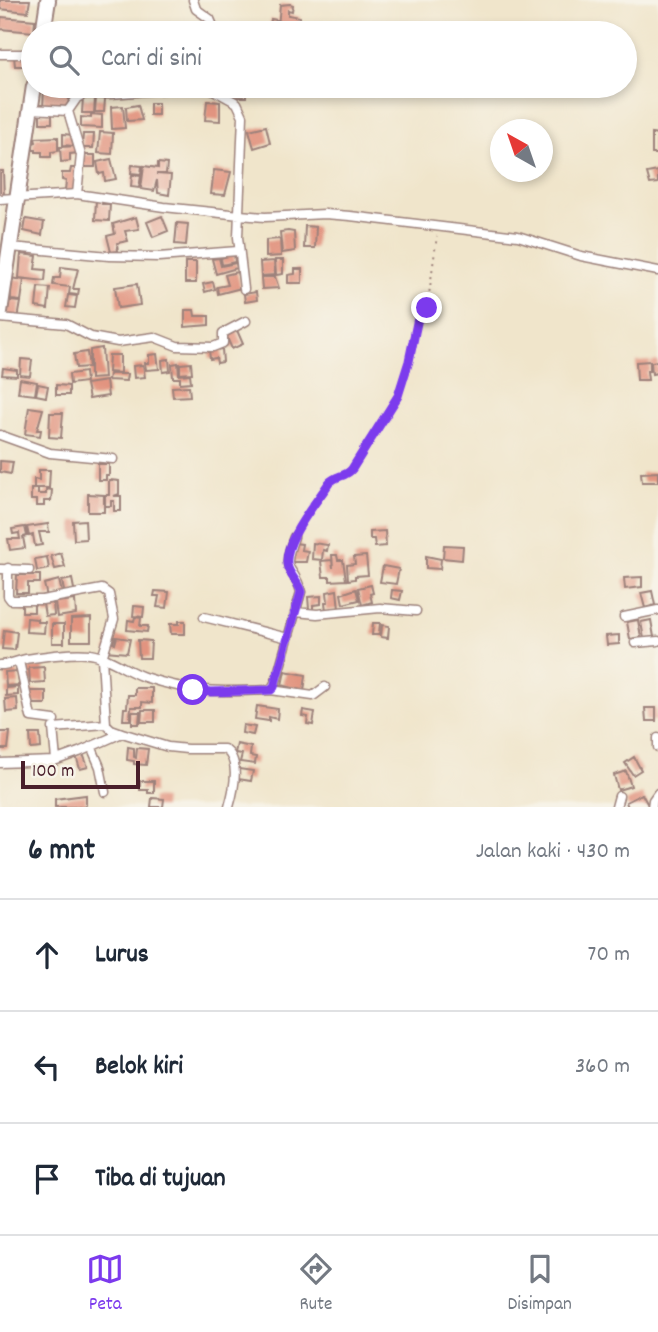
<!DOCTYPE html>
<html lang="id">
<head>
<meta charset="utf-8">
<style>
  :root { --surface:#fff; --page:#f6f6f7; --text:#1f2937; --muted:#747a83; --line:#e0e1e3; --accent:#7c3aed }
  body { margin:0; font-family:Dekko,sans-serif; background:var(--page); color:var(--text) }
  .compass { position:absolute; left:490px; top:119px; width:63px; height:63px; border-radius:50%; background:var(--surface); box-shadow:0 4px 10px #0003; rotate:320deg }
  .scale { position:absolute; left:21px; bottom:18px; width:119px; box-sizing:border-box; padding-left:7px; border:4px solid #4a1f2b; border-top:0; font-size:19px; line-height:24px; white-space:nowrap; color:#4a1f2b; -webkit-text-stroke:5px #f7f3e8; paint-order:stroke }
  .stop { position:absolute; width:21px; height:21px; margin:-16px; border:5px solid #7c3aed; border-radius:50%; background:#fff }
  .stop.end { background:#7c3aed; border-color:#fff; box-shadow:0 2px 7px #0008 }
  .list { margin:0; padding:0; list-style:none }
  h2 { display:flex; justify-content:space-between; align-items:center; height:91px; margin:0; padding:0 28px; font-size:30px }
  h2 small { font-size:23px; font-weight:400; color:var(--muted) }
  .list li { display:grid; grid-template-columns:46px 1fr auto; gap:21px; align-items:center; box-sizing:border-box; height:112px; padding:0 28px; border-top:2px solid var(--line) }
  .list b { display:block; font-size:26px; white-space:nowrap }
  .list em { font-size:23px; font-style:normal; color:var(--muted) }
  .icon { flex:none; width:38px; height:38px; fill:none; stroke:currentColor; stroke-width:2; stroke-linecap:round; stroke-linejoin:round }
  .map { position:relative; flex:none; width:658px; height:807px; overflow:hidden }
  .search { position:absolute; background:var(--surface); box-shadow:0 4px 10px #0003; left:21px; right:21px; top:21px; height:77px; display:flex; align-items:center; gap:18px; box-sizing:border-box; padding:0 24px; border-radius:38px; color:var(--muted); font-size:26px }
  .sheet { height:427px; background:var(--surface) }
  nav { display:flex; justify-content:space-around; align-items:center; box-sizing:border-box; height:98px; border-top:2px solid var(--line); background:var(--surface); font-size:19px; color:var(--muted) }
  nav a { display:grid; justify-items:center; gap:4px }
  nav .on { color:var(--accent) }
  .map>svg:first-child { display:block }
</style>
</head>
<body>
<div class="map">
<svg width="658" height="807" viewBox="0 0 658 807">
  <rect width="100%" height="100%" fill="#f7f3e8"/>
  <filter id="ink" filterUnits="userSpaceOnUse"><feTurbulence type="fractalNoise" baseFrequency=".0143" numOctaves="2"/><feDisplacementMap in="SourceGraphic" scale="14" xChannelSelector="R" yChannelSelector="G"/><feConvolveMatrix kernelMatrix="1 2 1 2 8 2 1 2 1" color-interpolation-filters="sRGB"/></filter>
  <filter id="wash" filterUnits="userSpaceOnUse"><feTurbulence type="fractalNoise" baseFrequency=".00686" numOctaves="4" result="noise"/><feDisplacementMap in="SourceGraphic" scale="28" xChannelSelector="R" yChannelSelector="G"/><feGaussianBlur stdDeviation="1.57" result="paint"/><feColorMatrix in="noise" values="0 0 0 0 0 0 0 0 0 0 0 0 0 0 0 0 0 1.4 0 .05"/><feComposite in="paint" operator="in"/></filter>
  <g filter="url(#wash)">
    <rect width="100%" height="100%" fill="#f0e5cb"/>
    <g id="blocks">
      <path fill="#e29480" d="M0 0H30L28 12 0 9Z
        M290 4 293 5 292 11 288 10V15L300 17 299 29 284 27 283 33H269L271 19 277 20 276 26 278 27 280 5Z
        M1 17 35 20 34 32 0 29Z
        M14 56H27V62H24V66H15Z
        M63 86H70L68 107 43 108 44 88 62 90Z
        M223 86H233V96H223Z
        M234 86H246V97H234Z
        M83 98H95L94 113H82Z
        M96 98 105 99 104 112H95Z
        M207 101 220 102V121L205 120Z
        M150 103H158V115H150Z
        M138 105 142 120 127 121 126 107Z
        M123 106 125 128 112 129 111 107Z
        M40 114H52V123H40Z
        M91 114 102 115V128L81 127V117L91 118Z
        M266 126 270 143 254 148 249 130Z
        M100 132 113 133 112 154 98 153Z
        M63 134 73 135V146L63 145Z
        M83 134H94L93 148H82Z
        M652 134 658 135V154H652Z
        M58 137V151L51 152V157H42V152H36V150H33V143L36 142 35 138Z
        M78 146V153L70 154V161L61 162 60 147Z
        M83 155H95V167H82Z
        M111 159 116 179 105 181 104 173 99 174 97 162Z
        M158 163 167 164 166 174H156L171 175 169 195 158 193 157 180 154 191 141 189 144 166 158 168Z
        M132 165 142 166 141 174 131 173Z
        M71 168H77L75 191H65L66 181 62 180V173H70Z
        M214 170 231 172 225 195 211 194Z
        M0 171H3L4 198H0Z
        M658 171V183L650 184 647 173Z
        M132 175 141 176 139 188 131 187Z
        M96 199 103 200 102 204H110L109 221 95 220Z
        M162 216 168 231 153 237 147 222Z
        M136 217 139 229 125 231 128 241 117 243 118 251 111 252 107 236 115 234 113 224Z
        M26 219 44 222 42 235 24 231Z
        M177 223 188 224 186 245 175 244Z
        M305 226 316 227 315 248H304Z
        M288 231 294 232 295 251 282 253 280 232Z
        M280 239 281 256 266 257V240Z
        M21 254 37 256 35 269 46 270 45 281 19 278Z
        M234 254 235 262 222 265 221 258Z
        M219 258 221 266 236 263 237 268 216 274 212 259Z
        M275 260H283V274L276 275Z
        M274 261 275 275 261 276 260 262Z
        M185 262H196V283H185Z
        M61 267 78 269 73 289H79L78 295 69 294 70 287 53 285 54 278H60Z
        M295 269H302V283H288V275L295 274Z
        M237 272 241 288 218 294 217 287 228 285 225 275Z
        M261 277H275L279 288 262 289Z
        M10 278 24 280 21 301 11 300Z
        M213 282 215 289 205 292 203 284Z
        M137 284 140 305 118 308 115 287Z
        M38 287 50 288 48 309 36 307Z
        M256 292 257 300 245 302 244 294Z
        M68 295 77 296 75 308 66 307Z
        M9 301 21 302 18 319 7 317V310H3Z
        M185 310H194L195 316H209V325L185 327Z
        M236 328 243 344 232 349 225 333Z
        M102 348 104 378 90 379V350Z
        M222 349 223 362 217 363 216 358 210 359 209 350Z
        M87 352 89 367 76 368 74 354Z
        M157 354 159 369 146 370 145 363H149V355Z
        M109 355H120V373L108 372Z
        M21 359 32 360 30 376 20 375Z
        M169 359 170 371 163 372 162 360Z
        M650 361V371H647L648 380H637L636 362Z
        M658 361V373L652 374 651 362Z
        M178 363 179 375 190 374 191 382 180 383V378H173L172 364Z
        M191 363 192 373 180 374V364Z
        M143 365 145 377 134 378 133 366Z
        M3 368 17 370V376L2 375Z
        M85 372 86 382 70 384 69 374Z
        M109 374H127L126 381 108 380Z
        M20 379 37 382 35 395 18 393Z
        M106 381 108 396 89 399 86 384Z
        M38 384 48 386 46 397 36 395Z
        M56 385 69 386V395H56Z
        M189 386 190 396 173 397 172 387Z
        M29 407 43 409 37 430H41L40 436 25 434Z
        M50 413H63L61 438 49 437Z
        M0 461 13 462 11 474 0 472Z
        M98 464H109V475H106V480H98Z
        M39 470H50L49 488H34V479L39 480Z
        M658 472V482H642L641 473Z
        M109 480 119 481V494L114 496H121V511H114V501H111V506H105V495H109Z
        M31 489H38V494H46V489L52 490 51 501H44V506H36V500H31Z
        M88 494 104 495V512H88Z
        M85 520 86 539 74 540 73 521Z
        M48 524 49 532H39L42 545 35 546 33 535 29 536 27 527Z
        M25 527 27 536 23 537 25 548 10 550 8 539H20L19 533 13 534 12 529Z
        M385 531 386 546 375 547 374 539H370V532Z
        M293 543 302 544 301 550 308 551 306 562H290Z
        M313 543 328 545 327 551 323 550 322 560 312 559Z
        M444 545 463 546 462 560 443 558Z
        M61 553 65 567 55 569 51 556Z
        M332 555H337L338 560H343L346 580 330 581V577H323L321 561 332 560 333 568Z
        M366 556 368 575 355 576V579L348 580 347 565 355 564 354 557Z
        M426 556 441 559 440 569 426 568Z
        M47 557 49 569 37 571 35 559Z
        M383 566 399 569 396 584 380 582Z
        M17 575H40V583H28V593H16Z
        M642 577V587L625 589 624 578Z
        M72 579 75 594 65 596 62 581Z
        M59 580 62 593 47 597 44 584Z
        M371 585 373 593 370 594 372 602 362 605 358 588Z
        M356 589 359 600 343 604 341 594Z
        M337 590 339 609 326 611 325 602H328L327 592Z
        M392 590 402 591 400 600 391 598Z
        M155 591 169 592 167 608 157 607 159 596H154Z
        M652 591 655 605 645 608 641 593Z
        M321 596V604L313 605V609H309L308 597Z
        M75 600 76 614 57 617 55 602Z
        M34 602V612H22V603Z
        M53 603 54 615 45 616 43 604Z
        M134 606 144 607 143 617 133 616Z
        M135 617 141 618 140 626H148L147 632 127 630 128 620 134 621Z
        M27 618 37 619V622H45L44 633 26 632Z
        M91 618V641H71V619Z
        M638 620 641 637 630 639 627 622Z
        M651 620 654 637 644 639 641 622Z
        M179 621H185V634H171L170 624H179Z
        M373 623H380L379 635H372Z
        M52 624H64V643H52Z
        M382 625 389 626 388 638 381 637Z
        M4 630 17 632 15 650 2 649Z
        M619 635V644L607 645 606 636Z
        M110 636 115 637 113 643 115 644 117 637 130 639 127 653 106 651Z
        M138 640 151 641 150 658H139Z
        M44 667 45 682 30 683 29 668Z
        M18 671 19 685 6 686 5 672Z
        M285 671 306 675 304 691 282 685Z
        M18 687V695L6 696V688Z
        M135 688H152V703L142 702V707H131L130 720H123L124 708H127L128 695H135Z
        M29 691H46V704H29Z
        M17 698 18 711 6 712 5 699Z
        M257 706 278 709 277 719 269 717V721L255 719Z
        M645 708H656V721H646Z
        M142 710H155V722H141Z
        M303 710 315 712 313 725 307 724 308 717 302 716Z
        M132 712H140L139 724H132Z
        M243 725 255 727 253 735 242 733Z
        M0 732H10L8 749H0Z
        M30 734H40L41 748 31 749Z
        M237 744 251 747 250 756 256 757 255 764 240 762 242 754 235 753Z
        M128 747 134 748V757L136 758 137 748 148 749 146 765 134 764V761L127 760Z
        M83 754 88 767 80 769 76 756Z
        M634 757 641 770 633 775 625 763Z
        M239 769 253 771 251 781 238 779Z
        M626 771 631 786 618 790 614 775Z
        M140 781H154V793H148V790H140Z
        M642 794 649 807H628L626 802Z
        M86 795V805L84 807H55V799Z
        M152 798 164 799 163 807H151Z"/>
    </g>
  </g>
  <g filter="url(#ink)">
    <use href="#blocks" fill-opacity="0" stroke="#9d827b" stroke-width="2"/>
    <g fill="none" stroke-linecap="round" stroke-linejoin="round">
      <g stroke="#9d827b" stroke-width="11">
        <path id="minor" d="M193 0 196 9 210 19 216 33
          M0 54H33
          M31 109 68 111 77 98 85 94H111L206 86 237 103 243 116 238 237 244 289
          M68 111 81 155 77 194
          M0 199 77 194 164 207 240 215 265 217 325 214 350 216 518 236 581 256 658 271
          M11 247 109 256 159 257 238 251
          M0 318 66 324 91 337 118 342 154 337 177 346 213 347 223 343V333L246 321
          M0 435 50 453 113 459
          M8 568V596L11 600H42L102 589 109 594 114 619 102 658 106 724 111 729 122 733
          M0 569 29 570
          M296 612 317 614 380 608 416 611
          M204 617 288 638
          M624 617 658 610
          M635 643 658 641
          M19 661 31 717 54 720
          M0 665C10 665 16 661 26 659 46 656 70 652 90 654 108 656 126 671 144 677 192 693 221 692 271 690L276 681 301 592C294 563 280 576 294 537
          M271 690 313 696 325 687
          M658 738V747
          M91 746 100 767 105 792
          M56 760 53 728 106 724
          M0 763 54 761 79 752 122 733 168 747 187 749H224C241 759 234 790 229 807
          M616 807 619 796
          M652 807 653 800 658 793"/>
      </g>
      <g stroke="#9d827b" stroke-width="18">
        <path id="trunk" d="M43 33 48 0
          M0 312 34 86"/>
      </g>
      <path stroke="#9d827b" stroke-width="2" stroke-dasharray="2 5" stroke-linecap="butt" d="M298 530C303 520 325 484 333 479 340 474 346 476 352 469L398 395 409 361 418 318 424 312 428 302 437 236"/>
      <use href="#minor" stroke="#fff" stroke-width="8"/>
      <use href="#trunk" stroke="#fff" stroke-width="14"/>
    </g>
  </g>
  <g fill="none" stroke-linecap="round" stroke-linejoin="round" filter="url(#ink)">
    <path stroke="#7c3aed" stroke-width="9" d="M193 690 211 692 271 690 274 687 301 592C299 583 291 577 288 568 280 544 317 502 329 483 336 475 346 477 352 469L398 396 409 361 418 318 427 308"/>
  </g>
</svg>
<svg class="compass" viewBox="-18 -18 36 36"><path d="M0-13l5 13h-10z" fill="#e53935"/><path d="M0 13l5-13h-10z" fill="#747a83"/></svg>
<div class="scale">100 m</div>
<div class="stop" style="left:193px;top:690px"></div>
<div class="stop end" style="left:427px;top:308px"></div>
<div class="search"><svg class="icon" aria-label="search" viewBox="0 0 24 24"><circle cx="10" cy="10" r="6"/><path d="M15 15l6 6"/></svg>Cari di sini</div>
</div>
<section class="sheet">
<h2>6 mnt<small>Jalan kaki · 430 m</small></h2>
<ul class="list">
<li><svg class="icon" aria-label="ahead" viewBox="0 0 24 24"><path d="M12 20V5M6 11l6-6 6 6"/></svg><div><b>Lurus</b></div><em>70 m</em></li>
<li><svg class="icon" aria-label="left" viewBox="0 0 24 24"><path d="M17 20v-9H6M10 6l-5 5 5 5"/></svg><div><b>Belok kiri</b></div><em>360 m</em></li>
<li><svg class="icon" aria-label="arrive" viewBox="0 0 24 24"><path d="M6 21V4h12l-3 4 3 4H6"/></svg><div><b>Tiba di tujuan</b></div></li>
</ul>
</section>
<nav>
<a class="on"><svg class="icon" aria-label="map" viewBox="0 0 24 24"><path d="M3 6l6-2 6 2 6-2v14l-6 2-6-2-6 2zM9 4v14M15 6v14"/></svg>Peta</a>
<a><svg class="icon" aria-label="directions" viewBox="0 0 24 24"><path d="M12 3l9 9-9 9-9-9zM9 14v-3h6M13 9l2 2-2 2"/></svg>Rute</a>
<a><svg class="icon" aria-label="saved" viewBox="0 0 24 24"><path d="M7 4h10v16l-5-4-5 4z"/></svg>Disimpan</a>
</nav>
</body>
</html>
